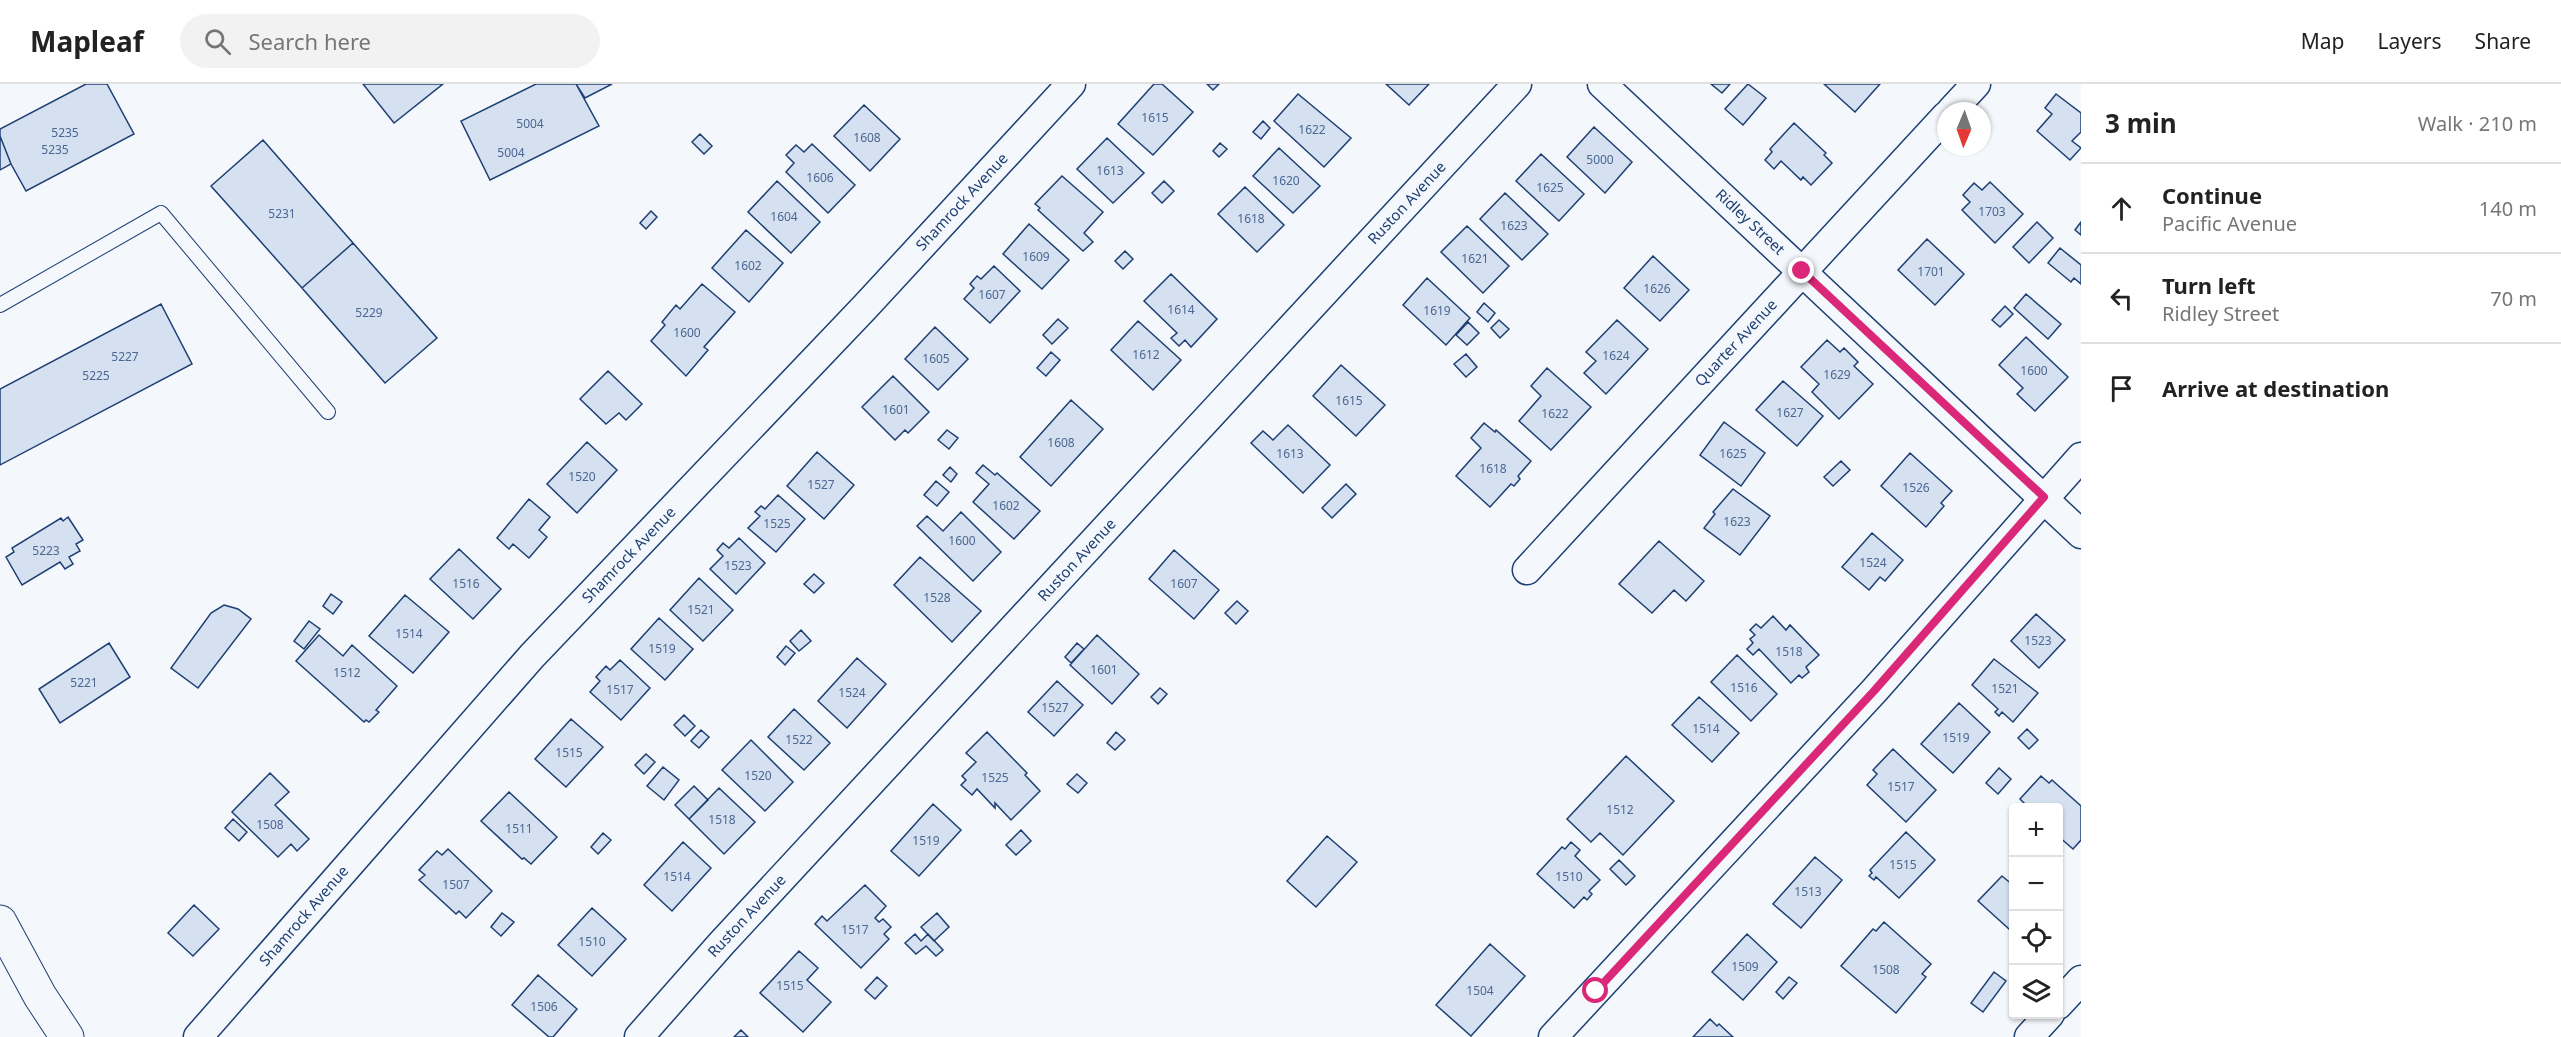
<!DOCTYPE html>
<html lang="en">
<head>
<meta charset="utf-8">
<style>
  :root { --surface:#fff; --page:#f2f2f2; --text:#222; --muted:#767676; --line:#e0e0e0 }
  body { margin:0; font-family:"Noto Sans",sans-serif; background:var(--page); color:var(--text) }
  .controls { position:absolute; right:18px; bottom:18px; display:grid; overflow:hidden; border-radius:6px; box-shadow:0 2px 4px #0004 }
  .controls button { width:54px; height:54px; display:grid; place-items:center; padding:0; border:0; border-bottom:2px solid var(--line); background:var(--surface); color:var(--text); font:30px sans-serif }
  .compass { position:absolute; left:1937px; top:18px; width:54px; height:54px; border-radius:50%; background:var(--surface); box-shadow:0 2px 4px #0004; rotate:182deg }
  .stop { position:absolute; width:18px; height:18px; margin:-14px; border:4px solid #db2777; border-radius:50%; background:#fff }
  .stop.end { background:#db2777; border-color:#fff; box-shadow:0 2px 6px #0008 }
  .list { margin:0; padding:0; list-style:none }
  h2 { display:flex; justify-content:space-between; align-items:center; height:78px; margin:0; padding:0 24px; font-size:26px }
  h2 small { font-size:20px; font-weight:400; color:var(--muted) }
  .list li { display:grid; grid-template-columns:39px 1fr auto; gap:18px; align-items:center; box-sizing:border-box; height:90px; padding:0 24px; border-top:2px solid var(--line) }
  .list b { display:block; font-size:22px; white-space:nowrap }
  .list p { margin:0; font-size:20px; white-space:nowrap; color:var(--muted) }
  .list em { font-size:20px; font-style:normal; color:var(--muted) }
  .icon { flex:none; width:33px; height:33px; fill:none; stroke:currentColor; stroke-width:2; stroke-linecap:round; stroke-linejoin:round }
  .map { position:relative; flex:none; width:2081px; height:953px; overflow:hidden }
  header { display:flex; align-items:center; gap:36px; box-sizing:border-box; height:84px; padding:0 30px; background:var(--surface); border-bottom:2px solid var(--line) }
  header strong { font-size:28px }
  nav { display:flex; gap:33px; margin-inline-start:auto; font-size:21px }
  .search { width:420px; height:54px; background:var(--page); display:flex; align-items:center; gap:15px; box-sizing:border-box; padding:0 21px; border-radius:33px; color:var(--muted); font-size:22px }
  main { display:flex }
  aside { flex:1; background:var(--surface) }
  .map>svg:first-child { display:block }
</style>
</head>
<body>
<header>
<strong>Mapleaf</strong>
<div class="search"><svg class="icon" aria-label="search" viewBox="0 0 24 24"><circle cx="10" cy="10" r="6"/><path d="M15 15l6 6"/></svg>Search here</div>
<nav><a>Map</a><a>Layers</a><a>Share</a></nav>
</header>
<main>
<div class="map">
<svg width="2081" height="953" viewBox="0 0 2081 953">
  <rect width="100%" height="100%" fill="#f4f7fb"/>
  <path fill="#d5e0f0" stroke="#1d3f73" stroke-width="1.5" d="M86 0H107L134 50 26 107 11 80 0 52V45Z
    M363 0H443L394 39Z
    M536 0H576L599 42 490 96 461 37Z
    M576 0H612L585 14Z
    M1154 0H1162L1193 28 1153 71 1118 40Z
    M1207 0H1219L1213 6Z
    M1386 0H1429L1409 21Z
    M1711 0H1730L1722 9Z
    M1748 0 1766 14 1743 41 1725 25Z
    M1824 0H1880L1855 28Z
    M1298 10 1351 54 1324 83 1274 37Z
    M2056 10 2081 29V48L2072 57 2081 64 2070 76 2037 47 2052 30 2045 24Z
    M864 21 900 55 870 87 834 52Z
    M1263 37 1270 44 1261 55 1253 48Z
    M1794 39 1826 69 1824 71 1832 79 1811 101 1803 93 1801 96 1781 77 1774 85 1765 76 1772 68 1770 65Z
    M1594 43 1632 78 1605 109 1567 73Z
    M700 50 712 62 704 70 692 58Z
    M0 52 11 80 0 86Z
    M1107 54 1144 89 1113 119 1077 85Z
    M263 56 353 159 302 204 211 102Z
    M1220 59 1227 65 1219 73 1213 67Z
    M812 60 855 101 828 129 786 88 794 79 786 71 796 61 804 68Z
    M1279 64 1320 102 1293 129 1253 92Z
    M1541 70 1584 110 1559 137 1516 97Z
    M1062 92 1103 128 1084 149 1093 158 1083 167 1038 126 1040 124 1035 120Z
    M777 97 820 138 791 169 748 128Z
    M1164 97 1174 107 1162 119 1152 109Z
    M1990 98 2023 130 1995 159 1962 126 1970 118 1963 111 1974 99 1982 106Z
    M1245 103 1284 141 1257 168 1218 130Z
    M1505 109 1548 150 1522 176 1480 135Z
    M651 127 657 133 646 145 640 139Z
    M2037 138 2053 154 2029 179 2013 163Z
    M2081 138V151L2075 146Z
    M1029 140 1069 176 1042 205 1003 170Z
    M1467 142 1509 182 1483 209 1441 168Z
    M746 146 783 179 749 218 712 184Z
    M1927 155 1964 190 1935 221 1898 186Z
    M353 159 437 254 385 299 302 204Z
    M2060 164 2081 181V200L2074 194 2071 198 2048 179Z
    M1125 167 1133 175 1123 185 1115 177Z
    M1653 172 1689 206 1660 237 1624 204Z
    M994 182 1020 207 990 239 964 215 974 204 970 200 977 192 981 195Z
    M1171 190 1217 235 1191 263 1185 256 1179 262 1171 254 1177 249 1144 217Z
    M1427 194 1470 234 1446 261 1403 221Z
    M702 200 735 228 704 263 708 266 686 292 651 257 665 241 662 238 676 221 680 225Z
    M2026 210 2061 240 2048 255 2014 224Z
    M1484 219 1495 229 1488 238 1477 228Z
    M161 220 192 280 0 381V305Z
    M2005 222 2013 230 2000 243 1992 236Z
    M1058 235 1068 244 1052 260 1043 251Z
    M1499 236 1509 245 1500 254 1491 244Z
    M1617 236 1648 265 1606 310 1584 289 1596 277 1586 268Z
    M1138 237 1181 276 1153 306 1111 266Z
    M1468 238 1479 249 1467 261 1456 251Z
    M935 243 968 275 938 306 905 275Z
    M2026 253 2068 293 2035 327 2017 310 2023 304 1999 281Z
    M1827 256 1840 268 1844 264 1858 278 1854 282 1873 300 1839 335 1812 308 1819 300 1801 283Z
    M1051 268 1060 276 1046 292 1037 284Z
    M1466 270 1477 283 1466 293 1454 280Z
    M1341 281 1385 321 1356 352 1313 312Z
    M1547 284 1591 323 1551 366 1519 337 1541 312 1531 302Z
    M608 287 642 320 626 336 619 329 606 340 580 315Z
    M893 292 929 328 908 349 905 346 895 356 862 323Z
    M1783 297 1823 332 1797 362 1756 326Z
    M1071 316 1103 345 1051 402 1020 373Z
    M1724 338 1765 369 1741 402 1700 371Z
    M1484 339 1495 348 1496 346 1531 377 1518 392 1520 395 1514 402 1511 400 1490 423 1456 392 1481 364 1471 354Z
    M1288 341 1330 381 1303 409 1251 359 1263 347 1273 356Z
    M947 346 958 354 949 365 938 356Z
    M587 358 617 386 577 429 547 400Z
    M817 368 854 401 824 435 787 402Z
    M1910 369 1952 407 1941 419 1944 422 1926 443 1881 402Z
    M1841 377 1850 386 1833 402 1824 393Z
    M983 381 995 391 997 389 1040 427 1014 455 973 418 989 400 976 389Z
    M950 383 957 390 951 398 943 391Z
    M936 397 949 408 937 422 924 411Z
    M1346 400 1356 410 1332 434 1322 424Z
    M1733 405 1770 432 1740 471 1704 444 1715 430 1713 428Z
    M778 411 805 435 776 468 748 444 760 432 755 428 761 422 765 425Z
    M529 415 550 433 539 446 547 453 529 474 513 460 509 465 497 454Z
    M961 428 1001 468 973 497 917 442 927 432 943 447Z
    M68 433 83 456 76 460 80 467 69 473 73 480 65 485 60 478 22 501 6 473 14 468 12 464 61 434 63 437Z
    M1872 449 1903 476 1885 497 1880 493 1869 506 1842 483Z
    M739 454 765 479 736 510 710 485 723 472 717 466 723 459 729 464Z
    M1659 457 1704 497 1686 517 1674 506 1652 529 1619 500Z
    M459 465 501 505 473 535 430 495Z
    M1174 466 1219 506 1194 535 1149 495Z
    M920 473 981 527 952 558 894 501Z
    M814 490 824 499 814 509 804 500Z
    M699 494 733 526 703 557 670 526Z
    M331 510 342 518 333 530 323 522Z
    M405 511 449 548 413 589 369 552Z
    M1237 517 1248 527 1236 540 1225 529Z
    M224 521 238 525 251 535 198 604 171 584 211 529Z
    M2036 530 2065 556 2039 584 2011 557Z
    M1773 532 1786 546 1790 541 1819 571 1806 583 1809 588 1802 594 1799 591 1791 599 1759 565 1753 571 1747 565 1753 559 1750 555 1755 551 1750 546 1756 540 1761 544Z
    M659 534 693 565 665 596 631 565Z
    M309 537 320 545 304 565 294 557Z
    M801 546 811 557 799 567 790 557Z
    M319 551 343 572 352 561 397 602 376 626 379 628 369 638 366 636 364 638 296 577Z
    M1097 551 1139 590 1112 620 1070 581Z
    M109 559 130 593 60 639 39 605Z
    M1077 559 1084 565 1071 579 1065 573Z
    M786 562 795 569 785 581 777 573Z
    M1737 571 1777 610 1751 637 1711 598Z
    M857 574 886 600 847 644 818 617Z
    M1994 575 2038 609 2013 638 2002 628 1999 632 1995 628 1998 625 1972 601Z
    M620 576 650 604 621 636 590 608 600 597 596 593 606 582 610 586Z
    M1057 597 1083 621 1054 652 1028 628Z
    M1160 604 1167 610 1158 620 1151 613Z
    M1699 613 1739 649 1712 678 1672 641Z
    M1959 619 1990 648 1953 689 1921 660Z
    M794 625 830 659 804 686 768 653Z
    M684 631 695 642 685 652 674 641Z
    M571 635 603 663 566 703 535 675Z
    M2027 645 2038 656 2029 665 2018 654Z
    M701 646 709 653 699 664 691 657Z
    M987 648 1027 689 1025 691 1040 707 1011 736 995 719V724L977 705 972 711 961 701 966 696 962 692 976 678 966 669Z
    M1116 648 1125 656 1115 666 1107 659Z
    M751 656 793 698 765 727 722 686Z
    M1893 665 1936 706 1906 738 1867 701 1877 690 1873 686Z
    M646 670 655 678 644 690 635 681Z
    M1626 672 1674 717 1623 771 1600 749 1591 758 1567 735Z
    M663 683 679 696 664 716 647 702Z
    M1999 684 2011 695 1998 710 1986 699Z
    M270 689 289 708 275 721 309 755 297 767 291 760 278 773 232 728Z
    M1077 690 1087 699 1078 709 1067 700Z
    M2041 692 2049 699 2052 696 2081 722V756L2073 765 2058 752V724H2029L2020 715Z
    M694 702 708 716 689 735 675 721Z
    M719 704 755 738 724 770 689 735Z
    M509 708 557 753 531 780 524 774 522 775 481 737Z
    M933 720 961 746 919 792 891 767Z
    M233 735 247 748 239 757 225 744Z
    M1021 746 1031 757 1016 771 1006 761Z
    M1906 748 1935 776 1899 814 1876 793 1874 796 1869 792 1872 789 1870 786Z
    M603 749 611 756 598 770 591 763Z
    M1327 752 1357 778 1316 823 1287 797Z
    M683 758 711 784 672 827 644 801Z
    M1571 758 1580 766 1575 772 1600 796 1589 807 1592 810 1587 816 1584 813 1574 824 1537 790 1562 763 1565 765Z
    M448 765 492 807 466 834 459 827 456 830 419 796 425 791 419 786 437 767 442 771Z
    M1815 773 1842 796 1801 844 1773 820Z
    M1619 776 1635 792 1626 801 1610 785Z
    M2002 792 2014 802V844L2012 842 2009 845 1978 817Z
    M865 801 886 822 875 834 879 838 883 835 891 843 884 850 889 855 861 884 815 840 822 832 827 837Z
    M194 821 219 845 193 872 168 849Z
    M592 824 626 855 592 892 558 861Z
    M502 829 514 838 501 852 491 843Z
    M937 829 949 843 934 857 921 843Z
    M1884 838 1931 880 1922 890 1926 893 1896 929 1841 882 1873 845 1876 847Z
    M915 850 921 857 928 850 943 866 936 872 926 862 916 870 905 859Z
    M1747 850 1777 878 1743 916 1712 888Z
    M1490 860 1525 892 1471 952 1436 921Z
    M799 867 818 884 807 896 831 918 803 948 760 909Z
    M1994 888 2006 897 1983 928 1971 919Z
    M538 891 577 925 553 953H549L512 921Z
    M877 893 887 902 875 915 865 906Z
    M1789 893 1797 899 1783 915 1776 908Z
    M1710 935 1717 942 1719 940 1733 953H1693Z
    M741 946 748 953H734Z"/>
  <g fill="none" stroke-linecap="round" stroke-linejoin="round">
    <g stroke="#1d3f73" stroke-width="16">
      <path id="lane" d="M0 221 161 129 328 328"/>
    </g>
    <g stroke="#1d3f73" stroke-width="31">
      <path id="street" d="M1602 0 2081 450
        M1951 27 1976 0
        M1527 486 1946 32
        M2058 921 2081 896
        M198 953 532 572 865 223 1071 0
        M639 953 721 860 1517 0
        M1553 953 1874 607 2081 373
        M2029 953 2050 930"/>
    </g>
    <g stroke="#1d3f73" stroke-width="35">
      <path id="secondary" d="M0 838 40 912 67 953"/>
    </g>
    <use href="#lane" stroke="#f4f7fb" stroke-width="14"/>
    <use href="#street" stroke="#f4f7fb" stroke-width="28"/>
    <use href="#secondary" stroke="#f4f7fb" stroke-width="33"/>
  </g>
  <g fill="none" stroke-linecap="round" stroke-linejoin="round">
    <path stroke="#db2777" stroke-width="8" d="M1596 907 1874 607 2044 413 1802 187"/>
  </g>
  <g text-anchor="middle" stroke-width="4.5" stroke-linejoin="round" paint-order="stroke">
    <g font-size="12" fill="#4b6792">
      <text x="1155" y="38">1615</text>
      <text x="530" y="44">5004</text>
      <text x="1312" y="50">1622</text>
      <text x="65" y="53">5235</text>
      <text x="867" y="58">1608</text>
      <text x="55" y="70">5235</text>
      <text x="511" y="73">5004</text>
      <text x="1600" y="80">5000</text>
      <text x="1110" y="91">1613</text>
      <text x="820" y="98">1606</text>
      <text x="1286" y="101">1620</text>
      <text x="1550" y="108">1625</text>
      <text x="1992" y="132">1703</text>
      <text x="282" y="134">5231</text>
      <text x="784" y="137">1604</text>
      <text x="1251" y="139">1618</text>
      <text x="1514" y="146">1623</text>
      <text x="1036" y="177">1609</text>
      <text x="1475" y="179">1621</text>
      <text x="748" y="186">1602</text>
      <text x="1931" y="192">1701</text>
      <text x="1657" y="209">1626</text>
      <text x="992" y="215">1607</text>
      <text x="1181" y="230">1614</text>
      <text x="1437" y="231">1619</text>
      <text x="369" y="233">5229</text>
      <text x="687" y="253">1600</text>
      <text x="1146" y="275">1612</text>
      <text x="1616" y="276">1624</text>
      <text x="125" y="277">5227</text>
      <text x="936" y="279">1605</text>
      <text x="2034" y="291">1600</text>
      <text x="1837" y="295">1629</text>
      <text x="96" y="296">5225</text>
      <text x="1349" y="321">1615</text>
      <text x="896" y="330">1601</text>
      <text x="1790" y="333">1627</text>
      <text x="1555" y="334">1622</text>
      <text x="1061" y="363">1608</text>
      <text x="1290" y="374">1613</text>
      <text x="1733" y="374">1625</text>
      <text x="1493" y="389">1618</text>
      <text x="582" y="397">1520</text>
      <text x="821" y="405">1527</text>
      <text x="1916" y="408">1526</text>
      <text x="1006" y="426">1602</text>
      <text x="1737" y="442">1623</text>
      <text x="777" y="444">1525</text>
      <text x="962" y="461">1600</text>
      <text x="46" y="471">5223</text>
      <text x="1873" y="483">1524</text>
      <text x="738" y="486">1523</text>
      <text x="466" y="504">1516</text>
      <text x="1184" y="504">1607</text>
      <text x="937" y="518">1528</text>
      <text x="701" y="530">1521</text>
      <text x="409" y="554">1514</text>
      <text x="2038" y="561">1523</text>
      <text x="662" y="569">1519</text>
      <text x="1789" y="572">1518</text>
      <text x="1104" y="590">1601</text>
      <text x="347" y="593">1512</text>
      <text x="84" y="603">5221</text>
      <text x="1744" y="608">1516</text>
      <text x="2005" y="609">1521</text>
      <text x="620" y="610">1517</text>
      <text x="852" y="613">1524</text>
      <text x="1055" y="628">1527</text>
      <text x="1706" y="649">1514</text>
      <text x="1956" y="658">1519</text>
      <text x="799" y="660">1522</text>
      <text x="569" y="673">1515</text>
      <text x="758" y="696">1520</text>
      <text x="995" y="698">1525</text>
      <text x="1901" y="707">1517</text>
      <text x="1620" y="730">1512</text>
      <text x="722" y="740">1518</text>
      <text x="270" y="745">1508</text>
      <text x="519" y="749">1511</text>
      <text x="926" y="761">1519</text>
      <text x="1903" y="785">1515</text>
      <text x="677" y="797">1514</text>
      <text x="1569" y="797">1510</text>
      <text x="456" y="805">1507</text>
      <text x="1808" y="812">1513</text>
      <text x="855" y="850">1517</text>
      <text x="592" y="862">1510</text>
      <text x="1745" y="887">1509</text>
      <text x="1886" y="890">1508</text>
      <text x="790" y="906">1515</text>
      <text x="1480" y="911">1504</text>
      <text x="544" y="927">1506</text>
    </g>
    <g font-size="15" fill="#1d3f73" stroke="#f4f7fb">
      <text transform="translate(962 118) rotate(-47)" y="5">Shamrock Avenue</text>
      <text transform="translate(1407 119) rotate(-47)" y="5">Ruston Avenue</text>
      <text transform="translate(1750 138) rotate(43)" y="5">Ridley Street</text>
      <text transform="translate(1736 259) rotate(-47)" y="5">Quarter Avenue</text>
      <text transform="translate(629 471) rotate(-46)" y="5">Shamrock Avenue</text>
      <text transform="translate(1077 476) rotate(-47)" y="5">Ruston Avenue</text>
      <text transform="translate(304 832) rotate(-49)" y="5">Shamrock Avenue</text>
      <text transform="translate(747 832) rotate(-47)" y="5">Ruston Avenue</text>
    </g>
  </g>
</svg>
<div class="controls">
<button>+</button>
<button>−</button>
<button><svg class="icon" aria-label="locate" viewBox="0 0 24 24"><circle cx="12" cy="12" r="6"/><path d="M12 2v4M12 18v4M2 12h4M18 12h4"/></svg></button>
<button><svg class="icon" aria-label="layers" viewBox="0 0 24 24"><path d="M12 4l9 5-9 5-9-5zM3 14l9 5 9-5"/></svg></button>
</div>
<svg class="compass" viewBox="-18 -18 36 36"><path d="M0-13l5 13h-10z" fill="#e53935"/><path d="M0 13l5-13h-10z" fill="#767676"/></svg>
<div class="stop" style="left:1596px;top:907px"></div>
<div class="stop end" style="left:1802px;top:187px"></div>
</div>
<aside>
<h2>3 min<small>Walk · 210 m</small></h2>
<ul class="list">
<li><svg class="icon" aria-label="ahead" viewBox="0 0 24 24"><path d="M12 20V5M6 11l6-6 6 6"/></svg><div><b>Continue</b><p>Pacific Avenue</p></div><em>140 m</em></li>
<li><svg class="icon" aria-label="left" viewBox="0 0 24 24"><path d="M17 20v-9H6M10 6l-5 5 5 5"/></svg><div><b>Turn left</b><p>Ridley Street</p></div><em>70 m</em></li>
<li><svg class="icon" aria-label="arrive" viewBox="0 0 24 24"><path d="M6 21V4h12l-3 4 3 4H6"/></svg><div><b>Arrive at destination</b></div></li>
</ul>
</aside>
</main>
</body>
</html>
